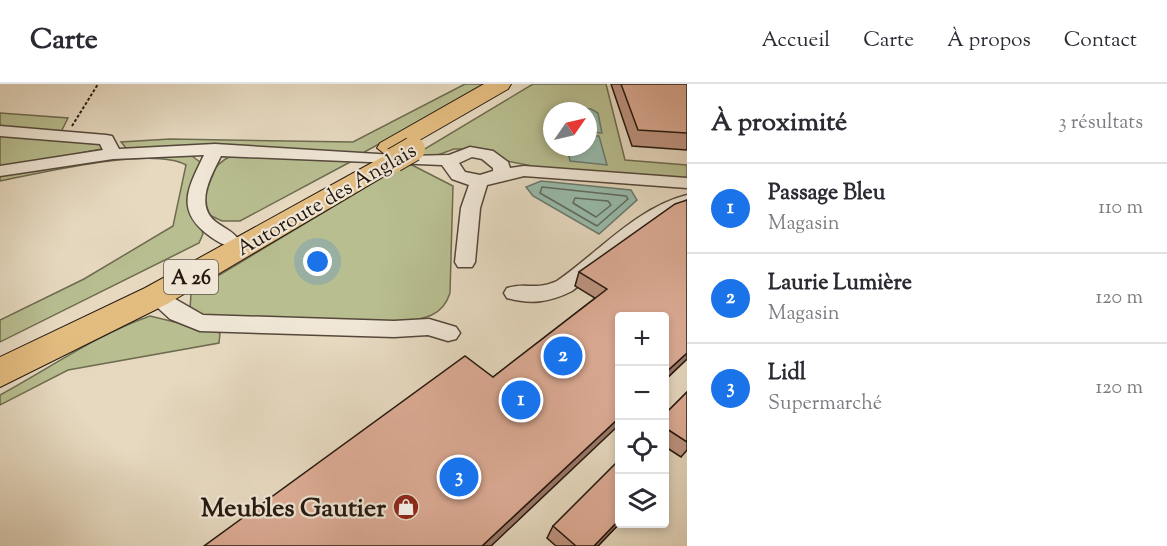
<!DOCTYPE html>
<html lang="fr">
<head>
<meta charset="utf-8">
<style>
  :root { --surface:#fff; --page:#f7f7f7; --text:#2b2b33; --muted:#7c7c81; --line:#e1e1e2; --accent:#1a73e8 }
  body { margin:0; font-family:"Sorts Mill Goudy",serif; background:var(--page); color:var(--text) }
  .controls { position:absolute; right:18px; bottom:18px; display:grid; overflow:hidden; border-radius:6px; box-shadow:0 3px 9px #0003 }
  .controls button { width:54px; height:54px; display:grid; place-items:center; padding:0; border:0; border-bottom:2px solid var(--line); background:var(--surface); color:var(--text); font:30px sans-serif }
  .compass { position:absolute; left:543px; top:18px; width:54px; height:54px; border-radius:50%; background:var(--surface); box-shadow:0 3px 9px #0003; rotate:56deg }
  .you { position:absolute; left:318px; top:178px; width:21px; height:21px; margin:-15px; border:4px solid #fff; border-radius:50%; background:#1a73e8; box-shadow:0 0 0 9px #1a73e833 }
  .badge { display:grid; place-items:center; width:39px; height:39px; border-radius:50%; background:var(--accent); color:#fff; font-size:20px; font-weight:700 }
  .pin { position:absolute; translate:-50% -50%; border:3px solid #fff; box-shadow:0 2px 6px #0006 }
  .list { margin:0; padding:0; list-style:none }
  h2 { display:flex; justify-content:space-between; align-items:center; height:78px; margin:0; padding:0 24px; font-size:26px }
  h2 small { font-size:20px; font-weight:400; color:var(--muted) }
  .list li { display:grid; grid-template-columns:39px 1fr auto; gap:18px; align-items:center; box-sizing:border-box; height:90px; padding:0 24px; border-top:2px solid var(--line) }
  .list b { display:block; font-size:22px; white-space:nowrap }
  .list p { margin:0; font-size:20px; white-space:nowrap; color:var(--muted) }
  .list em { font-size:20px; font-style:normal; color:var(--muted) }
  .icon { flex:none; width:33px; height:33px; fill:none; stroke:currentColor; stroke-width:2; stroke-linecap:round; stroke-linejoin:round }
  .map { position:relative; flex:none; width:687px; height:462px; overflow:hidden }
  header { display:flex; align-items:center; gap:36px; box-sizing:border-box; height:84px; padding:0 30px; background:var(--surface); border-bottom:2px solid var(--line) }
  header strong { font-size:28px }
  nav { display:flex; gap:33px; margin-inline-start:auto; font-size:21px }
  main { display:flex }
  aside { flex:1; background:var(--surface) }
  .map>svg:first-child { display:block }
</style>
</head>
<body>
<header>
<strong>Carte</strong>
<nav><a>Accueil</a><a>Carte</a><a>À propos</a><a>Contact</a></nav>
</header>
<main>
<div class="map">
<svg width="687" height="462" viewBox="0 0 687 462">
  <rect width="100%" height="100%" fill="#e6d9c0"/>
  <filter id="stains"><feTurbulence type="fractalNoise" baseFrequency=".00333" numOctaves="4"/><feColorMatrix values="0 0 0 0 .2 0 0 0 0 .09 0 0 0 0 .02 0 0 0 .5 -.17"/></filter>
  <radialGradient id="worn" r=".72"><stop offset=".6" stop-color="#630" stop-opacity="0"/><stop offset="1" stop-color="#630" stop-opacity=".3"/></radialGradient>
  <path fill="#b8be90" stroke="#6e6b50" stroke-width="1.5" fill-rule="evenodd" d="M465 0H487L361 70 225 62 126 64 121 58 170 55 353 58Z
    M533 0H606L625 76 687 81V94L537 83 507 77 480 65H454L435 72H413ZM552 27H588V63H552Z
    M0 29 68 34 61 48 0 44Z
    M0 50 100 60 102 65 0 84Z
    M189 70 203 80 200 141 203 150 199 159 0 258V236L84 195 173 142 186 81C151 62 41 89 0 97V91L106 74Z
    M233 71 352 77 240 137H222L203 128C198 103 211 81 233 71Z
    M412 81 453 102 450 209C443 232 424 235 402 238L202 231 190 225 191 210 206 199 401 82Z
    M150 232 220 249 219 259 68 286 0 321V311C50 284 96 251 150 232Z"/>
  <path fill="#97bbac" stroke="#697a6d" stroke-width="1.5" d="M565 24 591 25 598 29 602 49 588 48V27H558Z
    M588 52H599L607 81 570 77 567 63H588Z
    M541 97 631 106 637 116 599 150 533 112 526 103Z"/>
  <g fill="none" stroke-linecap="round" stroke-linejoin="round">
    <path stroke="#5e6a5e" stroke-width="1.5" d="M542 103 626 112 628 115 597 142 540 109Z
      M575 114 608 117 611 121 596 133 573 119Z"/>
    <g stroke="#55483b" stroke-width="3">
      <path id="minor" d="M0 42 106 51 112 52 119 65 215 60 411 72 449 71 470 63 493 67 508 78 510 84 524 82 687 94V104L524 92 487 101 480 124 475 178 472 183H458L455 178 461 124 469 101 452 95 442 81 221 72C211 92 194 121 216 138 224 144 234 148 239 156L236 160C225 163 220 159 211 153 174 127 188 104 204 71L113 75 0 92V82L103 66 100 60 0 52ZM472 73 482 75 493 84V87L480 91 465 88 459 79Z
        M687 111V123L661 136 572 207C550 218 531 221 507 214L504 209 507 204C527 198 535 207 557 197 599 168 636 124 687 111Z
        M156 204 203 231 394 237 429 235 456 243 460 249 456 255 448 257 428 251 394 253 200 247 170 235 145 212 148 207Z"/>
    </g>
    <g stroke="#25180f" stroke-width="2">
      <path id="highway" d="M484 0H511L508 5 397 69 403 71 407 76 403 81 167 220 0 303V273L145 204 386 71 377 64 380 59Z"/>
    </g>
    <path stroke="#25180f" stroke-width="2" stroke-dasharray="3 2" stroke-linecap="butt" d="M72 42 98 0"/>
    <use href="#minor" fill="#efe6d6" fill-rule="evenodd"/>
    <use href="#highway" fill="#e3bc80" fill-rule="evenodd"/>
    <g stroke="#25180f" stroke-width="26" stroke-linecap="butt">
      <path id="highway-bridge" d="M394 76 413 65"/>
    </g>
    <use href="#highway-bridge" stroke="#e3bc80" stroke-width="24"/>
  </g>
  <path fill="#be9481" stroke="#25180f" stroke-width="1.5" d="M611 0H687V66L632 62Z
    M687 116V275L664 297V232L491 462 493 293 595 214 575 202 579 188Z
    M687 308V366L681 373 664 362V331Z
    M620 439 598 462H556L547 454 553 442Z"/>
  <path fill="#9b7869" stroke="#25180f" stroke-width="1.5" d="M687 269V275L664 297V290Z
    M620 333V340L491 462H482Z
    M620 435V439L598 462H594Z"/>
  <path fill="#ddac96" stroke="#25180f" stroke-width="1.5" d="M621 0H687V49L638 46Z
    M687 116V269L664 290V232H620V333L482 462H204L465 272 493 293 607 205 579 188 675 120Z
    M687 308V358L664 343V331Z
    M615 380 620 384V435L594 462H576L553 442Z"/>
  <defs>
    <g id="shop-disc" transform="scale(1.35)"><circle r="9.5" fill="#8f2418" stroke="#efe6d6"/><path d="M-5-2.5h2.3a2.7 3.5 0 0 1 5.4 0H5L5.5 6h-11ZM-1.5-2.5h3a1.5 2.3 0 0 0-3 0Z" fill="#fff"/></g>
  </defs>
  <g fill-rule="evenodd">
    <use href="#shop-disc" x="406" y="423"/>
  </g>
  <g text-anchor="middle" stroke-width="4.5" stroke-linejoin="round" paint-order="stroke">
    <rect fill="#efe6d6" stroke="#62564b" stroke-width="1.5" x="164" y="176" width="54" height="34" rx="4.5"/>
    <g font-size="20" font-weight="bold" fill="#25180f">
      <text x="191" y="200">A 26</text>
    </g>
    <g font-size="21" fill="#25180f" stroke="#efe6d6">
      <text transform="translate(326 115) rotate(-30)" y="7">Autoroute des Anglais</text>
    </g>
    <g font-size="26" font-weight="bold" fill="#25180f" stroke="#efe6d6" text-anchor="end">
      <text x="386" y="432">Meubles Gautier</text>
    </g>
  </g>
  <rect width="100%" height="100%" filter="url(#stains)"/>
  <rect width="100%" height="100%" fill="url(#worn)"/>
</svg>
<div class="controls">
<button>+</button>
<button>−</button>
<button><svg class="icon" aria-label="locate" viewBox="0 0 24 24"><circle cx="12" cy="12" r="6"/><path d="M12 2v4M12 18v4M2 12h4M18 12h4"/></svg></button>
<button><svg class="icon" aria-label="layers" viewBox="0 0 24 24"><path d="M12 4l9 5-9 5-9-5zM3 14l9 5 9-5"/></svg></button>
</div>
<svg class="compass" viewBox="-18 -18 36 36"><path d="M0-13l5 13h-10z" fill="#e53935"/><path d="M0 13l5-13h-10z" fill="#7c7c81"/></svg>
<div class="you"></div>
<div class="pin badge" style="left:521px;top:316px">1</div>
<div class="pin badge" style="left:563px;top:272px">2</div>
<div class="pin badge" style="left:459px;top:393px">3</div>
</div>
<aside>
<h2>À proximité<small>3 résultats</small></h2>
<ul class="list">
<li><span class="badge">1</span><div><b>Passage Bleu</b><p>Magasin</p></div><em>110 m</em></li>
<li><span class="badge">2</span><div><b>Laurie Lumière</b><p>Magasin</p></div><em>120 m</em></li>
<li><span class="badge">3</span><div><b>Lidl</b><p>Supermarché</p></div><em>120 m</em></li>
</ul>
</aside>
</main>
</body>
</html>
